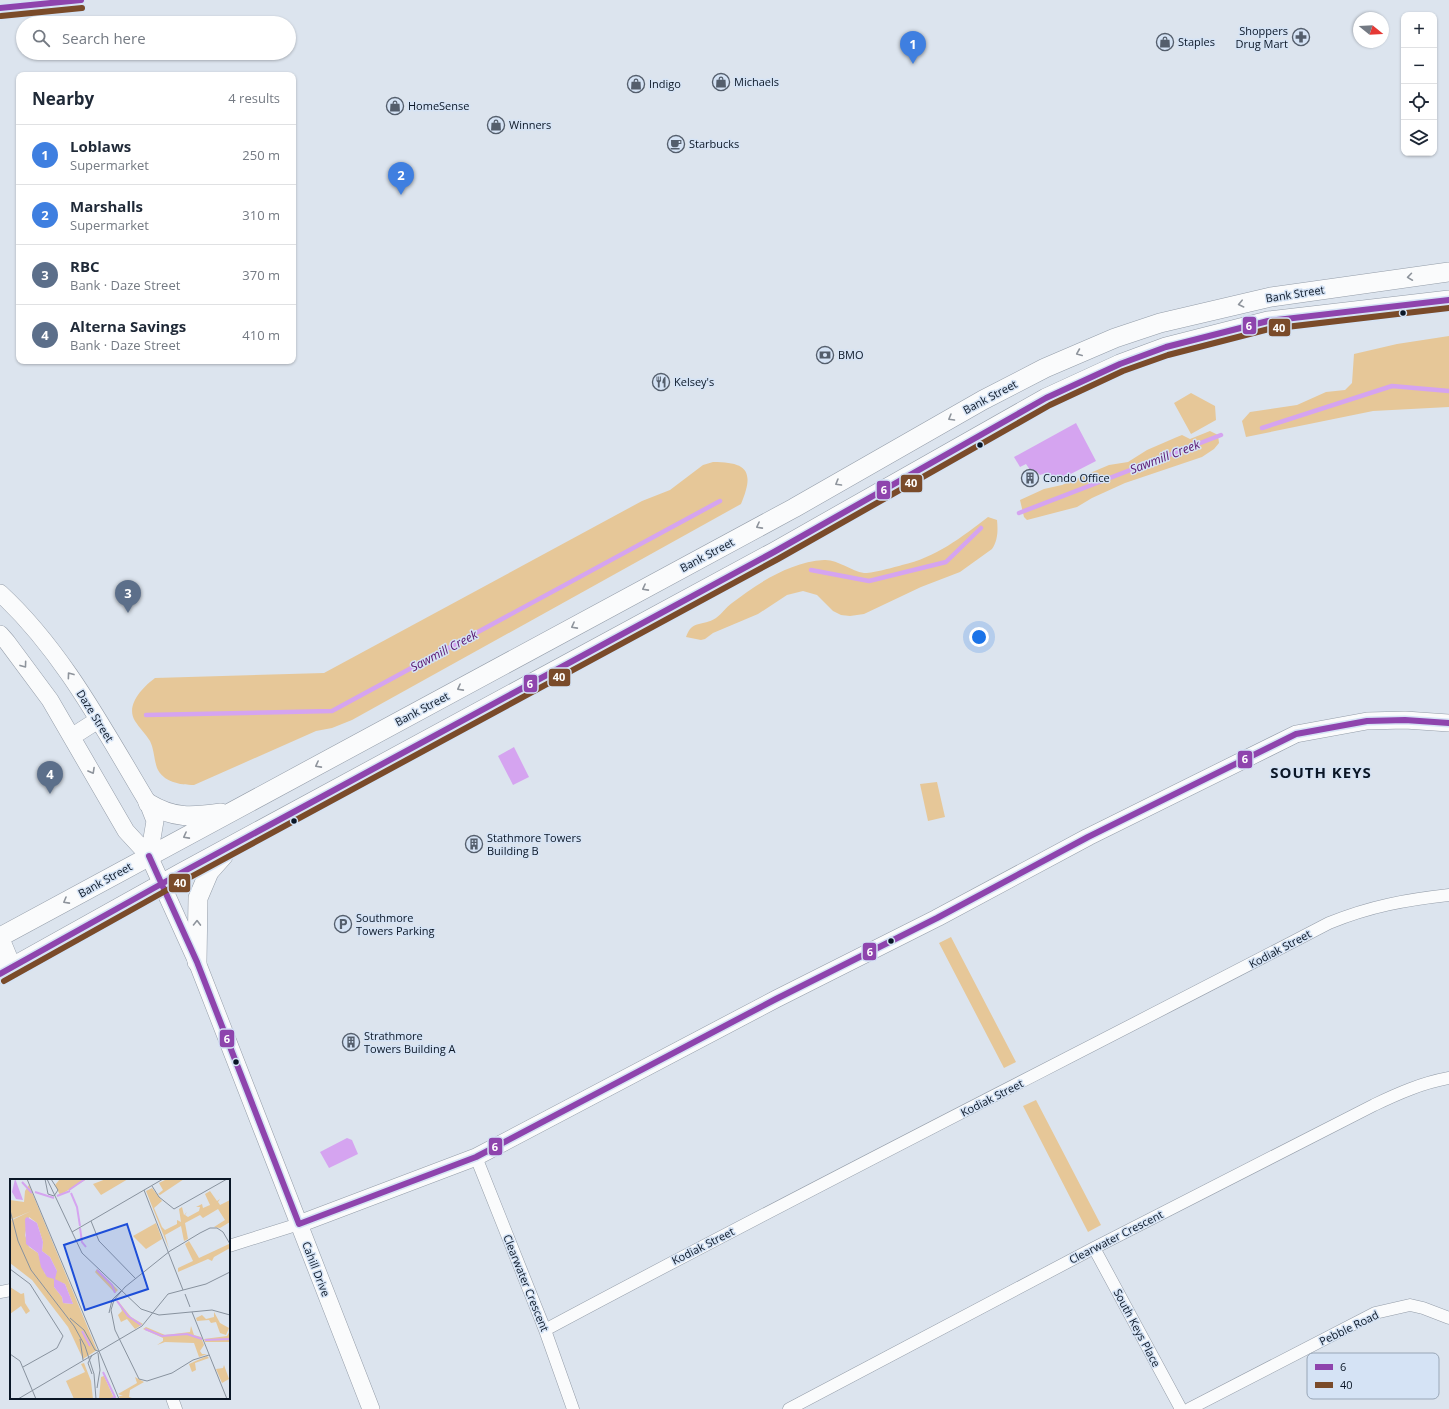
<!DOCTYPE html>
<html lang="en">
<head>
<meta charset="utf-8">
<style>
  :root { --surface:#fff; --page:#f6f6f7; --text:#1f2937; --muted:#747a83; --line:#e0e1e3; --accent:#545e6c }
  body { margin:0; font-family:"Open Sans",sans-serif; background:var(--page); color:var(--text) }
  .controls { position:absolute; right:12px; top:12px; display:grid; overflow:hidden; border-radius:8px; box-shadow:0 1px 3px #0004 }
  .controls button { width:36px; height:36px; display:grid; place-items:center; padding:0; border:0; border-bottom:1px solid var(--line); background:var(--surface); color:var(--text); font:20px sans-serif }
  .compass { position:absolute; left:1353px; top:12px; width:36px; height:36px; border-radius:50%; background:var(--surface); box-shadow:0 1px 3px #0004; rotate:108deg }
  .you { position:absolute; left:979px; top:637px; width:14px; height:14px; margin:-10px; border:3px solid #fff; border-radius:50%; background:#1a73e8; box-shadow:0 0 0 6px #1a73e833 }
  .badge { display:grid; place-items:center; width:26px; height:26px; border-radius:50%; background:var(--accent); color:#fff; font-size:13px; font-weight:700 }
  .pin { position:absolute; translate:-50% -33px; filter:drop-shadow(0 1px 2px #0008) }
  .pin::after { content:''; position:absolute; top:21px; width:14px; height:12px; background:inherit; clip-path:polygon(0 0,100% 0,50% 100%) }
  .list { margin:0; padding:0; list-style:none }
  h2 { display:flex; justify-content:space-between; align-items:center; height:52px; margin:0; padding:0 16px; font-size:17px }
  h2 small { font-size:13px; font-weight:400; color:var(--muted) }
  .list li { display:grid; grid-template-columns:26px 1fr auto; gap:12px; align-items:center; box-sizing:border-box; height:60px; padding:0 16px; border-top:1px solid var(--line) }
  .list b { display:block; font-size:15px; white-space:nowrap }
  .list p { margin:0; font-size:13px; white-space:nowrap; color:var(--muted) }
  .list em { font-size:13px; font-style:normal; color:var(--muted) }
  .icon { flex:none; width:22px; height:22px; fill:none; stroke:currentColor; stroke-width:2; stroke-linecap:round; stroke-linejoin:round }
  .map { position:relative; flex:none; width:1449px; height:1409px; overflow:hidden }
  .search { position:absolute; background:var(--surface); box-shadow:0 1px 3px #0004; left:16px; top:16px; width:280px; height:44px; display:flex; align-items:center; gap:10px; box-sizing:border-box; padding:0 14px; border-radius:22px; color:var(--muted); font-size:15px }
  .panel { position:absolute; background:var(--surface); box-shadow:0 1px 3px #0004; left:16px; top:72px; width:280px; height:292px; border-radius:8px }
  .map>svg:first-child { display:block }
</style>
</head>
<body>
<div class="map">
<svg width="1449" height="1409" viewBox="0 0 1449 1409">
  <rect width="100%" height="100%" fill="#dce4ee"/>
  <path fill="#e6c798" d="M1449 336V407L1373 411 1246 437 1242 421 1250 412 1297 405 1326 392 1345 390 1352 383 1354 354 1397 344Z
    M1191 393 1215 406 1216 420 1191 434 1174 403Z
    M1210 431 1218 435 1219 443 1214 449 1202 457 1125 483 1092 498 1077 507 1027 520 1024 517 1020 500 1044 489 1062 485 1109 465 1128 462 1147 450 1177 437 1182 435 1190 439Z
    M713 462C747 462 755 471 741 504L352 720 332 728 316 731 194 785C180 785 163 782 157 768 154 759 154 749 150 741 146 734 139 728 135 721 125 705 143 687 155 678L324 673 642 501 670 490 703 465Z
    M988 517 997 520C998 530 998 540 992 549L960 572 921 587 864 614 850 616 841 615 833 611 817 595 803 591 787 595 758 614 713 633 705 639 701 640 686 637C692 619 702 627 716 618 722 614 726 607 732 603 758 583 790 562 824 560 837 559 851 571 864 573 870 574 895 567 902 565 935 558 962 537 988 517Z
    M937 782 945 817 928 821 920 784Z
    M951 937 1016 1062 1004 1068 939 943Z
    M1036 1100 1101 1225 1088 1232 1023 1106Z"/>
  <path fill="#d5a4f0" d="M1076 423 1096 461 1059 480 1050 478 1046 473 1040 475 1036 471 1032 473 1026 464 1020 467 1014 457Z
    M514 747 529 777 513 785 498 756Z
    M347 1138 352 1140 358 1154 329 1168 320 1152Z"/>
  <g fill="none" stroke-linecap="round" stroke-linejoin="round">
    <path stroke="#d5a4f0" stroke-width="4.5" d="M1262 428 1392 386 1449 391
      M1019 513 1221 435
      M811 570 869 581 946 562 981 528
      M146 715 332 711 720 501"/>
    <g stroke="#939ca8" stroke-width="13">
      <path id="street" d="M476 1157 545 1330 573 1409
        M229 1246 299 1224
        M1094 1248 1181 1409
        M0 1292 11 1290
        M545 1330C804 1191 1068 1059 1329 923 1371 906 1405 900 1449 895
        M172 1398 176 1409
        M789 1409 1094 1248 1374 1105C1399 1093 1422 1083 1449 1078
        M1189 1409 1375 1313 1410 1305 1423 1308 1449 1318"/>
    </g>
    <g stroke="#939ca8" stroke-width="18">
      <path id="secondary" d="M0 593C63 651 104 730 148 803L155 821 149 856
        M0 634 7 642 50 700 126 831 149 856 197 962 371 1409
        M73 736 98 720
        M299 1224 476 1157 776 999 937 918 1088 837 1296 734 1367 721 1405 720 1449 723"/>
    </g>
    <g stroke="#939ca8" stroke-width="20">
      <path id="primary" d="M148 803C174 819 192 817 221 813
        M0 937 794 508 983 400 1045 368 1115 338 1160 323 1271 297 1449 272
        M0 939 12 968
        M197 962 198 898 209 872 224 855
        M0 974 181 873 774 552 1046 398 1120 364 1166 347 1268 321 1449 300"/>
    </g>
    <use href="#street" stroke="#fafbfc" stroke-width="12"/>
    <use href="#secondary" stroke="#fafbfc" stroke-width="17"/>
    <use href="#primary" stroke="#fafbfc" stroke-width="19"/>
    <g stroke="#d5e3f5" stroke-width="9">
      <path id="bus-1" d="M0 8 81 0
        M149 856 197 962 299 1224
        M0 974 181 873 774 552 1046 398 1120 364 1166 347 1268 321 1449 300
        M299 1224 476 1157 776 999 937 918 1088 837 1296 734 1367 721 1405 720 1449 723"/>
    </g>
    <g stroke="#d5e3f5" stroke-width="9">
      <path id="bus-2" d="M1 16 82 8
        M4 981 185 880 778 559 1050 405 1123 371 1168 355 1269 329 1449 308"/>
    </g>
    <use href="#bus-1" stroke="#8e44ad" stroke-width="6"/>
    <use href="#bus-2" stroke="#7a4b2a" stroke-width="6"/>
  </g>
  <defs><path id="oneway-chevron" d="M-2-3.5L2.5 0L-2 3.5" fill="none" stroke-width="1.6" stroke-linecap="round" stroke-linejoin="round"/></defs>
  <g stroke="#8e949c">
    <use href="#oneway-chevron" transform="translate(1410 277) rotate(172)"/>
    <use href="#oneway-chevron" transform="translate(1241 304) rotate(167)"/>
    <use href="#oneway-chevron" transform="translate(1079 353) rotate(157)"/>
    <use href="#oneway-chevron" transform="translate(951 418) rotate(150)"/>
    <use href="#oneway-chevron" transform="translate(838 483) rotate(150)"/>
    <use href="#oneway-chevron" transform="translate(759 526) rotate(152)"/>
    <use href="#oneway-chevron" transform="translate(645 588) rotate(152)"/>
    <use href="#oneway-chevron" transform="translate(574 626) rotate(152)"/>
    <use href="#oneway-chevron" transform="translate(24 665) rotate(54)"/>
    <use href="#oneway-chevron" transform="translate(70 675) rotate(-126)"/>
    <use href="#oneway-chevron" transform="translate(460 688) rotate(152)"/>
    <use href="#oneway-chevron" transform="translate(318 765) rotate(152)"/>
    <use href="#oneway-chevron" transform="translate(92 771) rotate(61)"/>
    <use href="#oneway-chevron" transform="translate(186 836) rotate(152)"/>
    <use href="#oneway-chevron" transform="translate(66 901) rotate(151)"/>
    <use href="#oneway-chevron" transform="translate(197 923) rotate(-89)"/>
  </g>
  <defs>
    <g id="pharmacy-ring" transform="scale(0.9)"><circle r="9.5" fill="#d5e3f5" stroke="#545e6c" stroke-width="1.5"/><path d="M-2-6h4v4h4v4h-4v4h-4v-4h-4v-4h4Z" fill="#545e6c"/></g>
    <g id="shop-ring" transform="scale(0.9)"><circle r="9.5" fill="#d5e3f5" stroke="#545e6c" stroke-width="1.5"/><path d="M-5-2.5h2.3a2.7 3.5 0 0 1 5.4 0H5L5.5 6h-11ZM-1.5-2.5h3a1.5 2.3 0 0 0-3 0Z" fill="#545e6c"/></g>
    <g id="cafe-ring" transform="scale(0.9)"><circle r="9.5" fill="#d5e3f5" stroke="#545e6c" stroke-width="1.5"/><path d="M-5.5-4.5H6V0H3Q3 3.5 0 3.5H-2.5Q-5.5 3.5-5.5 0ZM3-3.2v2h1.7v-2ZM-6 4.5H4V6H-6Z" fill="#545e6c"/></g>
    <g id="bank-ring" transform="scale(0.9)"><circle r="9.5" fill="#d5e3f5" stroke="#545e6c" stroke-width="1.5"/><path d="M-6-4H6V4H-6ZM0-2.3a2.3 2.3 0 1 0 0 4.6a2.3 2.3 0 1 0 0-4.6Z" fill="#545e6c"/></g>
    <g id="restaurant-ring" transform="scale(0.9)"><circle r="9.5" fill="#d5e3f5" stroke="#545e6c" stroke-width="1.5"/><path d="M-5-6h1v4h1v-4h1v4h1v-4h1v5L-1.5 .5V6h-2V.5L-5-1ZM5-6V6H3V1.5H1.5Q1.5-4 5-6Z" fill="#545e6c"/></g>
    <g id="building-ring" transform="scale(0.9)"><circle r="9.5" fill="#d5e3f5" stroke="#545e6c" stroke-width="1.5"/><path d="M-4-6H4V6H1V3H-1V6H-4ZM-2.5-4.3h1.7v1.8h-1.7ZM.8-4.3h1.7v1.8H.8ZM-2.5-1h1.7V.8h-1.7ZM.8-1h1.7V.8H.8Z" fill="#545e6c"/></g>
    <g id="parking-ring" transform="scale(0.9)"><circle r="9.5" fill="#d5e3f5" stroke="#545e6c" stroke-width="1.5"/><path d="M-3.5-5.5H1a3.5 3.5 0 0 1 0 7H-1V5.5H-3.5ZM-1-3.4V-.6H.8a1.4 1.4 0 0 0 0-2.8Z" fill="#545e6c"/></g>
  </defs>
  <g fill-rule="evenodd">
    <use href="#pharmacy-ring" x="1301" y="37"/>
    <use href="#shop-ring" x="1165" y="42"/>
    <use href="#shop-ring" x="721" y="82"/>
    <use href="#shop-ring" x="636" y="84"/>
    <use href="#shop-ring" x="395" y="106"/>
    <use href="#shop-ring" x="496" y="125"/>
    <use href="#cafe-ring" x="676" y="144"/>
    <use href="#bank-ring" x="825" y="355"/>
    <use href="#restaurant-ring" x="661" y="382"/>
    <use href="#building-ring" x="1030" y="478"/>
    <use href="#building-ring" x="474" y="844"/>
    <use href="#parking-ring" x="343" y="924"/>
    <use href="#building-ring" x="351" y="1042"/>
  </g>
  <g fill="#0a1626" stroke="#d5e3f5" stroke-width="1.5">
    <circle cx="1403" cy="313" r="3.5"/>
    <circle cx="980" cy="445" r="3.5"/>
    <circle cx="294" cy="821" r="3.5"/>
    <circle cx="891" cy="941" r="3.5"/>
    <circle cx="236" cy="1062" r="3.5"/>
  </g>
  <g text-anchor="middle" stroke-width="3" stroke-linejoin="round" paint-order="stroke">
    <g font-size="11" fill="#0a1626" stroke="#d5e3f5" text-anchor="start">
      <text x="1288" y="35" text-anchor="end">Shoppers<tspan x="1288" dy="13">Drug Mart</tspan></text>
      <text x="1178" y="46">Staples</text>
      <text x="734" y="86">Michaels</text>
      <text x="649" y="88">Indigo</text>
      <text x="408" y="110">HomeSense</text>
      <text x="509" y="129">Winners</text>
      <text x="689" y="148">Starbucks</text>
      <text x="838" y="359">BMO</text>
      <text x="674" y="386">Kelsey's</text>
      <text x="1043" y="482">Condo Office</text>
      <text x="487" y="842">Stathmore Towers<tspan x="487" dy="13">Building B</tspan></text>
      <text x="356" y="922">Southmore<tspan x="356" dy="13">Towers Parking</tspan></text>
      <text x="364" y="1040">Strathmore<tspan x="364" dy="13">Towers Building A</tspan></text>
    </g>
    <g font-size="11" fill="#0a1626" stroke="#d5e3f5">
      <text transform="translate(1295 294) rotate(-9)" y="4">Bank Street</text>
      <text transform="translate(990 397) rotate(-28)" y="4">Bank Street</text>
      <text transform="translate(707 555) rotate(-28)" y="4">Bank Street</text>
      <text transform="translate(422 709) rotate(-28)" y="4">Bank Street</text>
      <text transform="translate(95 716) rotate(58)" y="4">Daze Street</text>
      <text transform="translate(105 880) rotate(-29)" y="4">Bank Street</text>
      <text transform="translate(1280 949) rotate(-28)" y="4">Kodiak Street</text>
      <text transform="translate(992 1098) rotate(-27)" y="4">Kodiak Street</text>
      <text transform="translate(1116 1237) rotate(-27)" y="4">Clearwater Crescent</text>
      <text transform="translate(703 1246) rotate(-27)" y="4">Kodiak Street</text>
      <text transform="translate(316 1269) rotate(69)" y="4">Cahill Drive</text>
      <text transform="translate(526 1283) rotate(68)" y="4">Clearwater Crescent</text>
      <text transform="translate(1137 1328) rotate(62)" y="4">South Keys Place</text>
      <text transform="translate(1349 1328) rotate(-26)" y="4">Pebble Road</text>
    </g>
    <g font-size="12" font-style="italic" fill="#581370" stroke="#d5e3f5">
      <text transform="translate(1165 457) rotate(-21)" y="4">Sawmill Creek</text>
      <text transform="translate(444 651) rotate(-28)" y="4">Sawmill Creek</text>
    </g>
    <g font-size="15" font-weight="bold" letter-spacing="1" fill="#0a1626" stroke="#d5e3f5">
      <text x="1321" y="778">SOUTH KEYS</text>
    </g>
  </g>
  <g transform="translate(10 1179)">
    <rect width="220" height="220" fill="#dce4ee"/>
    <path d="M50 0H77L50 16 45 6ZM96 0H118L91 16 83 5ZM157 0H174L150 16 148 15 153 11 149 4ZM19 6 87 171 73 180 58 148 22 101 0 84V42L21 32 0 41V21L14 23 15 12ZM19 38 27 44 33 63 32 72 40 78 47 92 35 95 28 74 19 68 15 56ZM44 101 55 105 63 125 53 124 52 118 44 108ZM142 9 152 22 144 29 152 48 155 51 167 45V41L171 43 169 30 172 28 174 36 177 33 175 36 178 38 189 32 190 28H186L192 25 193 29 200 26 195 15 200 12 207 22 210 20 208 23 210 26 220 21V43L210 49 204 48 215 41 208 30 193 39 190 36 175 44 178 60 174 62 171 47 155 56 159 70 136 12ZM146 44 152 60 136 70 123 57ZM179 62 189 79 219 65 220 69 204 78 202 82 198 80 168 93V89L183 82 175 65ZM87 90 108 111 105 114 85 93ZM0 108 11 115 14 114 15 124 20 132 16 135 11 127 0 135ZM108 122 121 138 133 145 125 150 117 140 111 143 108 136 112 132ZM204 133 210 144 219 149 216 156 210 154 206 143 201 144 199 141 187 142 186 139 192 136 196 140 204 138ZM181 147 184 156 191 158 194 166 190 172 192 175H197L189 178 184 164 155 163 147 166 153 162V159L133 150 136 148 155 156 180 153ZM220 152V163H195L194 160 217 157ZM197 177 199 179 185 184 186 191 182 193 179 185ZM74 184 81 202 83 220H64L56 202 75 193 71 185ZM214 186 219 200 212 204 206 190 213 189ZM94 197 103 217 106 220H89L91 198ZM125 198 134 203 120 211 119 218 125 220H110L109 217H113L108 215 127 204Z" fill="#e6c798" fill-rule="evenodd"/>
    <path d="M5 0 6 2 13 21 6 20 2 13ZM17 38 27 44 33 63 32 72 40 78 47 92 45 100 55 105 63 125 53 124 52 118 44 108V100L37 98 31 88 28 74 16 65 15 40Z" fill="#d5a4f0"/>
    <path fill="none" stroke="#d5a4f0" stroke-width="2" d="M12 3 22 14M59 11 75 0M25 13 44 19M61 14 67 28 70 47M47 17 60 12M70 49 72 63 76 68M87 91 102 106 105 114M107 122 118 137 131 146M135 150 152 157 177 155 192 160M72 152 80 167M195 161 220 160M93 193 105 218 101 220"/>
    <path fill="none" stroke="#88929e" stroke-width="1" d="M17 0 109 220M35 0 38 15 44 17 48 11 41 0M37 0 72 74 131 130 149 136 202 131 220 136M142 7 149 18 164 30 217 0M134 11 173 111M0 31 8 62 21 91 64 147 75 167 84 195 86 220M81 42 89 62 126 100M62 53 153 0M0 90 20 105 53 157 47 169 13 188M175 115 180 128M182 133 217 220M99 134 102 121 111 112M60 139 74 151 85 171 88 172M70 160 73 181M0 175 10 182 26 220M199 176 183 181 162 194 137 202 129 200 105 151 101 131 104 121 115 108 160 72 190 54 200 49H207L213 53 220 65M82 195 78 184 82 176M87 209 90 191 88 174M8 220 132 147 158 115 196 105 220 93"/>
    <path fill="#1d4ed8" fill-opacity="0.15" stroke="#1d4ed8" stroke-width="2" d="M117 45 138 110 75 131 54 66Z"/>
    <rect width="220" height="220" fill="none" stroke="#0a1626" stroke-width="2"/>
  </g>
  <rect x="1307" y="1353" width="132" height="46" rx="6" fill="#d5e3f5" stroke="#98a6b7" stroke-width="1"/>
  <rect x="1315" y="1364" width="18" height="6" fill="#8e44ad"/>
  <rect x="1315" y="1382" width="18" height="6" fill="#7a4b2a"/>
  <g font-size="11" fill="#0a1626">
    <text x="1340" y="1371">6</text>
    <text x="1340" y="1389">40</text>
  </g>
  <g stroke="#d5e3f5" stroke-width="1.5">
    <rect x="1242" y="316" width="15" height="19" rx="4" fill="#8e44ad"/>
    <rect x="1268" y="318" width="23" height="19" rx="4" fill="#7a4b2a"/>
    <rect x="900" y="474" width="23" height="19" rx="4" fill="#7a4b2a"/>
    <rect x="876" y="480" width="15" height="20" rx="4" fill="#8e44ad"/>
    <rect x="548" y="668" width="23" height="19" rx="4" fill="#7a4b2a"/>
    <rect x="523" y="674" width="15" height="19" rx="4" fill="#8e44ad"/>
    <rect x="1237" y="750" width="16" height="19" rx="4" fill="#8e44ad"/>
    <rect x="168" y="873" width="23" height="20" rx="4" fill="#7a4b2a"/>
    <rect x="862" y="942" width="15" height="19" rx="4" fill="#8e44ad"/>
    <rect x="219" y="1029" width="16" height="19" rx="4" fill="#8e44ad"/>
    <rect x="488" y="1137" width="15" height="19" rx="4" fill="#8e44ad"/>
  </g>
  <g font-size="11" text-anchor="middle" font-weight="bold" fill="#fff">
    <text x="1249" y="330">6</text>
    <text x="1279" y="332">40</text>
    <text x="911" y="487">40</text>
    <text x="884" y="494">6</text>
    <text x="559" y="681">40</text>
    <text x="530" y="688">6</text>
    <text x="1245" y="763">6</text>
    <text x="180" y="887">40</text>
    <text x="870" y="956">6</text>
    <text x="227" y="1043">6</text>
    <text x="495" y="1151">6</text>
  </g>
</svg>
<div class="controls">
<button>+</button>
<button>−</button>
<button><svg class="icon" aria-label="locate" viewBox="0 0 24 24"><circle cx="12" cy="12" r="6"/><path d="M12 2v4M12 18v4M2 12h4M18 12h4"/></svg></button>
<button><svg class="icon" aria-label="layers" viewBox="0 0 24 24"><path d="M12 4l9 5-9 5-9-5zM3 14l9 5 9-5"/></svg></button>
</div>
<svg class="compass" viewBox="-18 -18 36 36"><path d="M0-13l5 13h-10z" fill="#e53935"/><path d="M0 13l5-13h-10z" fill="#747a83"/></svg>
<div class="you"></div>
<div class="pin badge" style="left:913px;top:64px;background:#3f7fe0">1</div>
<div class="pin badge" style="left:401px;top:195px;background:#3f7fe0">2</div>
<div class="pin badge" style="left:128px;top:613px;background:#5c6f8a">3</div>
<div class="pin badge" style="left:50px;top:794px;background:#5c6f8a">4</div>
<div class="search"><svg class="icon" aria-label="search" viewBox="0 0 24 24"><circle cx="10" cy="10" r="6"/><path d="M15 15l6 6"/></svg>Search here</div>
<section class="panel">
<h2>Nearby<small>4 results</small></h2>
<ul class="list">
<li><span class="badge" style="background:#3f7fe0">1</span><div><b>Loblaws</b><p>Supermarket</p></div><em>250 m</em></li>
<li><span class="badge" style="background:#3f7fe0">2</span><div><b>Marshalls</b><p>Supermarket</p></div><em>310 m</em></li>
<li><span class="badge" style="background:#5c6f8a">3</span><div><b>RBC</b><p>Bank · Daze Street</p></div><em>370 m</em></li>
<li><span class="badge" style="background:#5c6f8a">4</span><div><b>Alterna Savings</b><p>Bank · Daze Street</p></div><em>410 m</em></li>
</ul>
</section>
</div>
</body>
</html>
